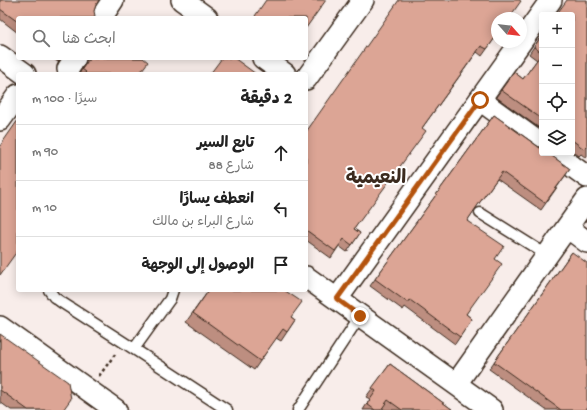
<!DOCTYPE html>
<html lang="ar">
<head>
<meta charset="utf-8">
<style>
  :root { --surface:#fff; --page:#f2f2f2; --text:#222; --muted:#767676; --line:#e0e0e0 }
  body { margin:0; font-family:"Gochi Hand","Playpen Sans Arabic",sans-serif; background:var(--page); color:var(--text); direction:rtl }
  .controls { position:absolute; right:12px; top:12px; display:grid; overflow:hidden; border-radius:4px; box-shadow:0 2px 10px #0003 }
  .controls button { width:36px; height:36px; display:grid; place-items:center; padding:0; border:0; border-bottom:1px solid var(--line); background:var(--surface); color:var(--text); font:20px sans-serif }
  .compass { position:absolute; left:491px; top:12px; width:36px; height:36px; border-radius:50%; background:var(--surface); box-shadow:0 2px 10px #0003; rotate:117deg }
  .stop { position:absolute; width:12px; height:12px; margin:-9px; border:3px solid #b45309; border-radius:50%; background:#fff }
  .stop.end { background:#b45309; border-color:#fff; box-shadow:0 1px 4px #0008 }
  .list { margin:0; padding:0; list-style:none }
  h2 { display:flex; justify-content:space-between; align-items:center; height:52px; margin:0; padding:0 16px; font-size:17px }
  h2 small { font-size:13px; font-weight:400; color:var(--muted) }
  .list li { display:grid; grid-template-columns:26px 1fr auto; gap:12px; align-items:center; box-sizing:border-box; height:56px; padding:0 16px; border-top:1px solid var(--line) }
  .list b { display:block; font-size:15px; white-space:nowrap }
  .list p { margin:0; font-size:13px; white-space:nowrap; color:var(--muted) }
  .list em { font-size:13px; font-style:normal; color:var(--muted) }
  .icon { flex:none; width:22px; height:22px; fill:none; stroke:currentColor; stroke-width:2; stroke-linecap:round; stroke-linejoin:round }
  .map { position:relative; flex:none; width:587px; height:410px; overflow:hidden; direction:ltr }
  .search { position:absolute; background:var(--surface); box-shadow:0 2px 10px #0003; left:16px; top:16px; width:292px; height:44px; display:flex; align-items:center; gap:10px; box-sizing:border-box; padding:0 14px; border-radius:4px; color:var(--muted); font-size:15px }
  .panel { position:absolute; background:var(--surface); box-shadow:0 2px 10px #0003; left:16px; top:72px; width:292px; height:220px; border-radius:4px; direction:rtl }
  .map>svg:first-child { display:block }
</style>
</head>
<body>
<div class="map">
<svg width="587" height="410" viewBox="0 0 587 410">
  <rect width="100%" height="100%" fill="#f8edea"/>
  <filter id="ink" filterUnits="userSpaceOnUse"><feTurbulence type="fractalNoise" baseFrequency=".025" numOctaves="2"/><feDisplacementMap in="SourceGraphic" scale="8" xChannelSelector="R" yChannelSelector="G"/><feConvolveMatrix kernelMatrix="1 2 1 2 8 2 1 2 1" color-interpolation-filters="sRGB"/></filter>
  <g filter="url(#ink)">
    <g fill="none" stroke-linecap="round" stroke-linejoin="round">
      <g stroke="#3b2a1e" stroke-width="13">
        <path id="service" d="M480 213 547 255
          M49 290 54 297 61 302 134 349 170 299 173 290
          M134 349 227 410
          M298 410 360 316"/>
      </g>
      <g stroke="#3b2a1e" stroke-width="24">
        <path id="minor" d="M182 0 207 18
          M101 18 113 0
          M0 56 25 74
          M263 58 285 74
          M68 69 75 58
          M306 79 363 0
          M480 100 542 145
          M0 120 18 95
          M554 153 587 177
          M567 227 587 242
          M306 277 492 410
          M337 299 551 0
          M0 327 116 410
          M456 384 587 199"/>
      </g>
      <path stroke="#3b2a1e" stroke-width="2.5" stroke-dasharray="3 3" stroke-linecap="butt" d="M99 376 116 353"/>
      <use href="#service" stroke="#fff" stroke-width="10"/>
      <use href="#minor" stroke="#fff" stroke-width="21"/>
    </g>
    <path fill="#bd8e80" stroke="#3b2a1e" d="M0 0 96 5 94 11 18 18V33L0 19Z
      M587 0V157L586 158 581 154 579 156 572 151V15Z
      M497 35 482 56 477 52 422 128 354 229 360 233 347 252 339 246 331 258 306 240V132Z
      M542 35V130L496 97 514 72 523 79 537 60 529 54Z
      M52 58H61L58 62Z
      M87 58H143L139 74H79L85 64Z
      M494 115 570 169 541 210 497 179 477 206 467 221 495 259 466 314 472 319 455 344 405 307 403 310 370 286Z
      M572 252 587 410H546L489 369Z
      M209 290 291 317 295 320 281 341 276 338 254 370 186 322Z
      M0 334 63 410H11L0 402Z
      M390 364 453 410H385L383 408 381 410H363L370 399 366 397Z"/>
    <path fill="#dca595" stroke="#3b2a1e" d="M0 0H99L96 5 94 11 95 16 94 18H18V22L0 9Z
      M266 0H326L306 28V18H257L255 16Z
      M399 0H519L521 1 509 18H497V35L487 49 481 46 422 128 426 131 354 229 360 233 352 245 344 239 335 251 306 230V132Z
      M567 0H587V148L586 147 584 149 572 140V15H556Z
      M542 35V119L501 90 514 72 523 79 542 53 534 47Z
      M90 58H143L148 62 139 74H84L86 72 82 69Z
      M222 58H234L256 74H210Z
      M494 115 540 148H542V153H550L552 156 570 169 545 203 502 172 480 202 467 221 504 246 495 259 502 264 466 314 472 319 460 337 410 300 408 303 375 279Z
      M18 120V250L0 275V146Z
      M572 252 587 263V410H561L494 362Z
      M209 290H284L302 302 291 317 295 320 287 332 283 329 260 361 193 313Z
      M0 334 68 382 71 399 63 410H28L0 390Z
      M390 364 453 410H402L388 400 381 410H375L367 404 376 391 372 388Z"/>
  </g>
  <g fill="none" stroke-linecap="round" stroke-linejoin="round" filter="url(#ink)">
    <path stroke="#b45309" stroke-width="5" d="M360 316 337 299 480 100"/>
  </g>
  <g text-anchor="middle" stroke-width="4" stroke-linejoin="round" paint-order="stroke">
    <g font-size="19" font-weight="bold" fill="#3b2a1e" stroke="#fff">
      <text x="376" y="183">النعيمية</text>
    </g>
  </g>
</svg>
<div class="controls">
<button>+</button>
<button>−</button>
<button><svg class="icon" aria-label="locate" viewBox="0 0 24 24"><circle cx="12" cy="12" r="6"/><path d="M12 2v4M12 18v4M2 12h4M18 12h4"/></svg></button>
<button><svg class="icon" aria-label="layers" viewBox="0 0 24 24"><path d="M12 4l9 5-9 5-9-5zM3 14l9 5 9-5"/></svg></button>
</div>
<svg class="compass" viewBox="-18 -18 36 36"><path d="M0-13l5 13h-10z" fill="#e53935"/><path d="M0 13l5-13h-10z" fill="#767676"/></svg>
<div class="stop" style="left:480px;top:100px"></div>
<div class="stop end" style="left:360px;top:316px"></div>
<div class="search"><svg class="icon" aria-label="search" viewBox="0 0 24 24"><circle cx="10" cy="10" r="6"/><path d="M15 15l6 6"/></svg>ابحث هنا</div>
<section class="panel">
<h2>2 دقيقة<small>سيرًا · 100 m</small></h2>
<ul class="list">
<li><svg class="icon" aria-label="ahead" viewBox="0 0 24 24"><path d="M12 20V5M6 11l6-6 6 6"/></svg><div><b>تابع السير</b><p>شارع 88</p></div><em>90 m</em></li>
<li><svg class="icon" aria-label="left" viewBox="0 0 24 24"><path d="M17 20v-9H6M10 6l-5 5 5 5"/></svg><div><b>انعطف يسارًا</b><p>شارع البراء بن مالك</p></div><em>10 m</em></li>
<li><svg class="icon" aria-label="arrive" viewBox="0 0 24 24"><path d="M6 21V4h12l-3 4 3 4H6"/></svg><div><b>الوصول إلى الوجهة</b></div></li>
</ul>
</section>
</div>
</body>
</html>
